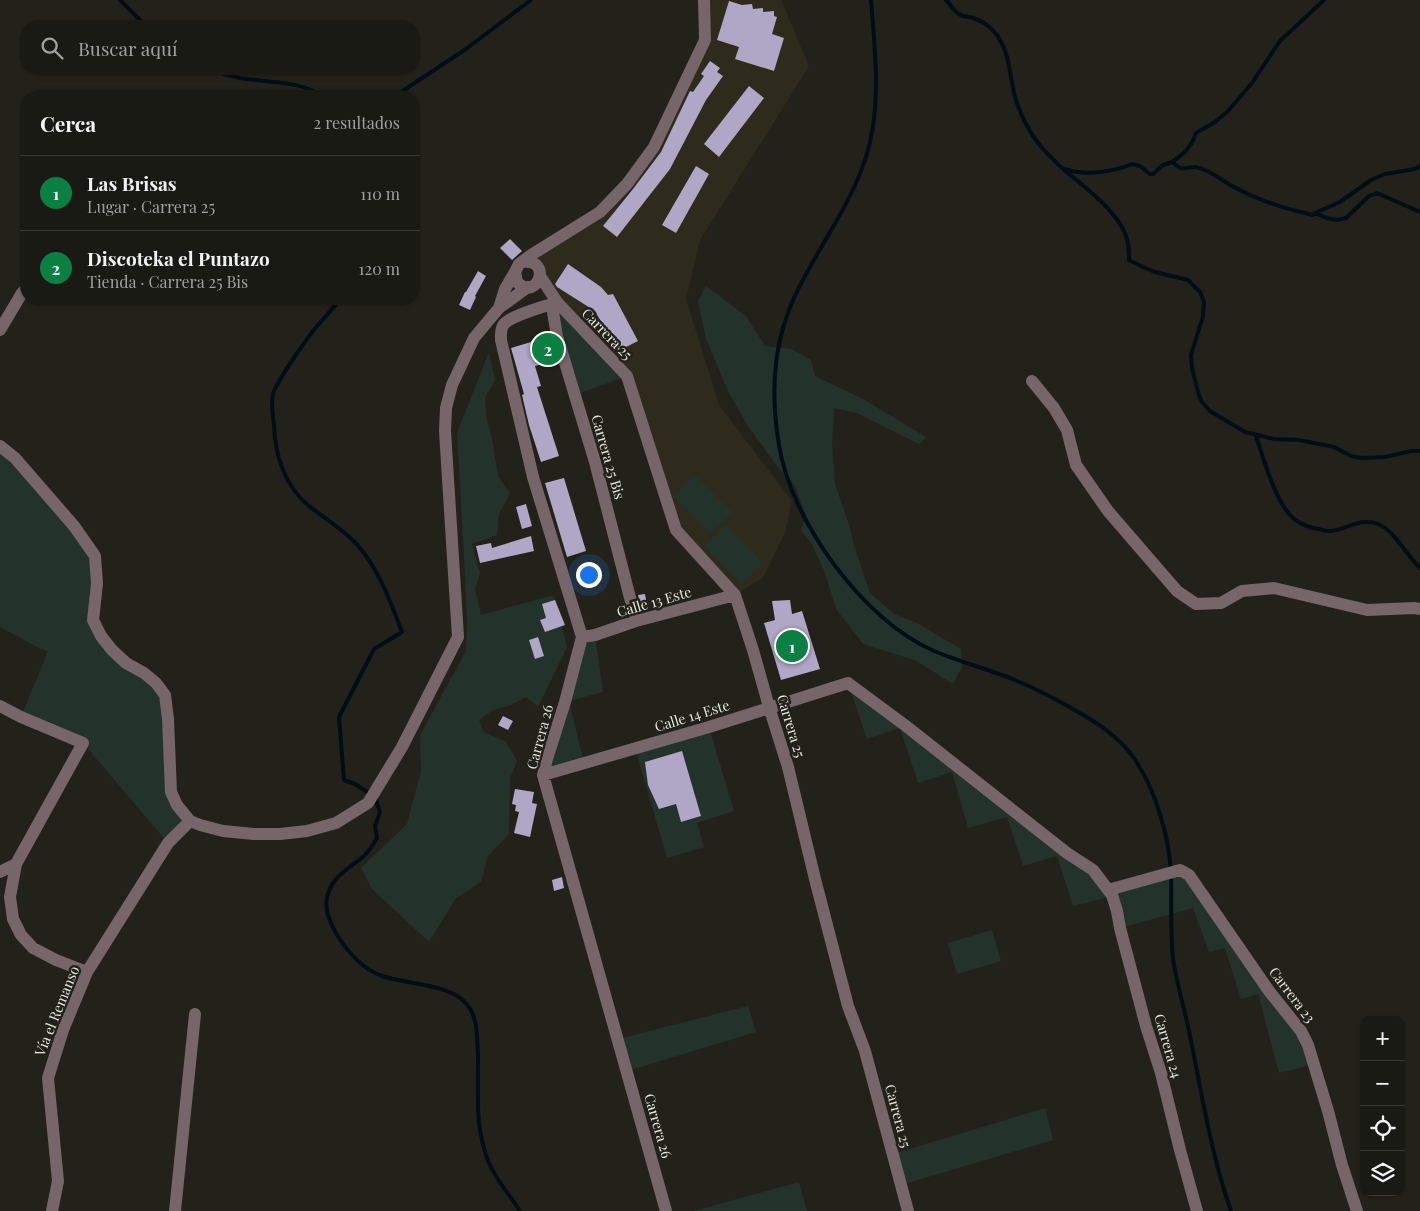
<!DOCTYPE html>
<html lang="es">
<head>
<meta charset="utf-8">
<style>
  :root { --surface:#1a1a14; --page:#272722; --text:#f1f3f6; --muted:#9fa1a0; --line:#383834; --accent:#0b8043 }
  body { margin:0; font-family:"Playfair Display",serif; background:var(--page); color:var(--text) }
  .controls { position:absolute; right:15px; bottom:15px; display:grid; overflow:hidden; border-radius:10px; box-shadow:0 1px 4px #0004 }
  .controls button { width:45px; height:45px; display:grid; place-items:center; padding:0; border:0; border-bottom:1px solid var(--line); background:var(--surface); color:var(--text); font:25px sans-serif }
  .you { position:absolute; left:588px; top:574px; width:18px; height:18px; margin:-12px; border:4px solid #fff; border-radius:50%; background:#1a73e8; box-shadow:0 0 0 8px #1a73e833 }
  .badge { display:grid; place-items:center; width:32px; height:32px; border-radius:50%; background:var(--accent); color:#fff; font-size:16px; font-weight:700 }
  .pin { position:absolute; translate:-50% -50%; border:2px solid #fff; box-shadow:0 1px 5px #0006 }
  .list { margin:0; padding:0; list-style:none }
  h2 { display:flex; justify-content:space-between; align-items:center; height:65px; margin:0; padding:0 20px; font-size:21px }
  h2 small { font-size:16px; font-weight:400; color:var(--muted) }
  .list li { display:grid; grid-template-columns:32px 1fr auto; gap:15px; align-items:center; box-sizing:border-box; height:75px; padding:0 20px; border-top:1px solid var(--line) }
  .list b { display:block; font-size:19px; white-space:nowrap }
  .list p { margin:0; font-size:16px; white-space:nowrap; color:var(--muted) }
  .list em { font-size:16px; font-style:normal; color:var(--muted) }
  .icon { flex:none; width:28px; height:28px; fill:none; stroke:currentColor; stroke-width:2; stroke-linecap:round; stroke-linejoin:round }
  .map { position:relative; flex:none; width:1420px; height:1211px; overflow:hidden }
  .search { position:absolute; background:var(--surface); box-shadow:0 1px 4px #0004; left:20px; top:20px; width:400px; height:55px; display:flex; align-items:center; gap:12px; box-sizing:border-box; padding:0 18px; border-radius:20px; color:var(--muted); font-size:19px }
  .panel { position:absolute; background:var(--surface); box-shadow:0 1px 4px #0004; left:20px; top:90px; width:400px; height:215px; border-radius:20px }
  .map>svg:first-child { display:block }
</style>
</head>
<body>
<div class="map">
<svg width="1420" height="1211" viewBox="0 0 1420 1211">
  <rect width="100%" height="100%" fill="#23221a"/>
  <path fill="#2e2b1d" d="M704 0H781L809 66 700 240 686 299 719 405 792 501 785 533 763 578 735 595 676 530 627 376 557 302 531 255 544 247 627 184 705 40Z"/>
  <path fill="#23332b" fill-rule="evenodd" d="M706 286 746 316 765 346 791 349 811 360 815 376 863 399 926 437 919 444 857 413 834 408 832 443 835 484 849 525 854 545 870 593 894 614 917 623 961 649 962 667 953 684 915 660 863 644 836 609 825 573 812 544 801 531 806 516 795 485 779 469 748 426 728 391 706 339 698 301Z
    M557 302 627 376 575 395Z
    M489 352 495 380 485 398 487 420 492 438 498 476 510 494 499 514 497 535 472 544 480 573 475 589 481 615 554 595 567 647 538 707 526 697 511 705 493 710 479 720 484 732 506 742 517 761 510 778 509 834 488 856 481 882 456 898 429 942 372 889 361 868 407 824 421 771 420 735 466 651 467 620 463 536 457 433Z
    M0 446 95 556 93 620 101 636 165 695 171 792 190 821 168 843 83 743 21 717 48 651 39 648 0 627Z
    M694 474 732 512 710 534 673 496Z
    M726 524 763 562 741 584 704 546Z
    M595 635 603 692 569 701 584 763 543 775 579 646Z
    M848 683 1108 890 1180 870 1269 991 1315 1064 1279 1073 1258 994 1241 999 1225 948 1209 952 1193 908 1120 928 1112 896 1073 906 1057 856 1023 866 1007 817 968 828 952 772 918 783 900 728 867 739Z
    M709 727 734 811 697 823 704 847 667 858 635 748ZM681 752 701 816 681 822 676 804 660 809 658 804Z
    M992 930 1001 961 957 974 948 943Z
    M748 1006 756 1032 627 1071 618 1039Z
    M1045 1108 1053 1140 901 1185 893 1154Z
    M799 1182 807 1211H694Z"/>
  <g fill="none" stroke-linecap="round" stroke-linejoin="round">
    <path stroke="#000e18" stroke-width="4" d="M120 0 146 26
      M871 0C875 52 882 106 866 157 852 201 825 238 804 278 774 332 769 385 779 445 791 521 863 620 934 651 960 662 988 669 1015 680 1039 690 1063 703 1085 716 1104 727 1121 740 1134 758 1155 789 1169 835 1171 873 1172 902 1170 930 1173 959 1177 985 1185 1010 1190 1036 1202 1095 1211 1154 1231 1211
      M946 0C950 4 954 11 959 14 962 16 967 17 970 17 983 21 993 27 1000 40 1012 60 1009 84 1018 106 1026 128 1039 147 1056 162 1058 165 1061 168 1065 169 1084 176 1114 172 1132 164L1140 166 1150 174H1153L1163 165 1172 162 1180 168C1185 169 1190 167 1195 167 1210 169 1223 182 1236 188 1260 201 1286 209 1313 215L1315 213 1327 218 1337 220 1346 218 1369 196 1377 193 1420 212
      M210 69C224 75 240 79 255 80 280 83 300 82 322 96
      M395 96 466 49 531 0
      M1172 162C1184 154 1192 146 1196 133L1215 122 1228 111 1252 83 1280 41 1324 0
      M1064 170C1084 186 1118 212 1126 236 1129 244 1129 252 1129 260L1143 267 1155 272 1188 280 1200 292 1204 302 1203 316 1191 355 1192 369 1199 395 1202 402 1210 411 1245 432 1274 439 1299 440 1334 447 1351 456 1361 458 1385 457 1411 451H1420
      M1315 213 1340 202 1371 180 1385 174 1415 169 1420 166
      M340 299C332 310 322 320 313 331 299 350 284 370 274 391 270 399 273 417 274 425 275 455 285 487 309 506 328 521 349 533 364 553 381 576 392 605 402 632L374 649 339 717 344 780 355 784 375 797 380 812 375 826 377 838C373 845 370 850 364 856 351 867 333 876 328 894 323 907 329 921 336 933 346 950 363 970 382 976 408 985 457 983 471 1010 478 1024 477 1040 478 1055 478 1077 477 1101 479 1123 481 1137 484 1154 491 1167 498 1182 511 1197 520 1211
      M1256 436C1264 460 1275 502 1294 519 1301 524 1310 528 1319 529 1322 530 1327 532 1330 531 1346 530 1360 517 1378 524 1395 531 1407 556 1420 568"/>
  </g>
  <path fill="#b0a6c5" d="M729 1 742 5 752 4 753 9 763 8V12L774 11V16L777 17 772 34 784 38 774 71 735 59 739 47 717 40Z
    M710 61 720 68 717 72 723 76 706 100 670 169 617 237 603 226 633 189 661 152 690 91 693 92 704 76 701 74Z
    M749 86 764 98 719 157 704 144Z
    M696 166 709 174 676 233 662 225Z
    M510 239 522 251 512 260 500 248Z
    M568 264 601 287 608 295 613 294 638 341 618 351 595 311 557 287 555 284Z
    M478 271 486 276 475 296 476 297 470 310 459 305 465 292H466Z
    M549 336 555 361 535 366 541 386 537 387 559 456 541 462 529 425 522 395 524 394 511 348 531 342V341Z
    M564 478 586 551 567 557 545 483Z
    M526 504 532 526 522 529 516 507Z
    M531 536 534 551 480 563 476 546 491 543 492 548Z
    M645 594 647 606 641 607 638 595Z
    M555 600 565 625 545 632 540 620 546 618 542 604Z
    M790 600 792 614 802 611 820 669 781 680 764 623 775 620 772 601Z
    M538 637 544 656 535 659 529 640Z
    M503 716 513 721 508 730 498 725Z
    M682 751 701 816 681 822 676 804 659 809 648 785 645 762Z
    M515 789 534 792 532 803 537 804 530 837 514 833 519 812 515 811 516 805 512 804Z
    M562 877 564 888 554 891 552 880Z"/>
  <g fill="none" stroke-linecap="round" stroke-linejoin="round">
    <path stroke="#76666a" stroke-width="12" d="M522 262C554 258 537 303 517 282L515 272 519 264 531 255 600 212 627 184 654 147 705 40 704 0
      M540 276 557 302 627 376 676 530 735 595 753 650 769 707 788 767 815 879 848 1006 865 1051 908 1211
      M557 302C544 307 512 315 504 324 500 329 501 335 501 340L533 477 582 637 565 702 547 759 543 775 666 1211
      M557 302 553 312 557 336 595 462 636 621
      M499 308 505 289 515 272
      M0 330 22 293 26 289
      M1032 381 1054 408 1067 430 1076 465 1108 511 1177 591 1196 604 1221 603 1242 591 1274 588 1367 610 1414 608 1420 609
      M0 446 15 458 74 526 95 556 97 584 93 620 101 636 112 650 126 663 144 673 156 683 165 695 168 719 171 792 177 805 190 821 200 825 223 831 254 834H280L307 831 336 823 368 803 402 747 458 637 445 431 446 408 452 385 474 338 499 308 528 287
      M582 637 595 635 636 621 735 595
      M0 706 21 717 83 743 16 864 10 897 13 919 21 935 33 948 56 960 87 972
      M543 775 709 727 848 683 906 726 1067 853 1093 870 1112 895 1117 911 1120 928 1146 1026 1161 1073 1180 1150 1197 1211
      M0 872 16 864
      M1108 890 1180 870 1189 875 1269 991 1301 1031 1308 1045 1328 1111 1342 1165 1357 1211
      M52 1211 58 1181 48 1078 63 1030 87 972 168 843 190 821
      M175 1211 195 1014"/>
  </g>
  <g text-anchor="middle" stroke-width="5" stroke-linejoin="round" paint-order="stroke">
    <g font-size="14" fill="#e9e9e3" stroke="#23221a">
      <text transform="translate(607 334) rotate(46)" y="5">Carrera 25</text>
      <text transform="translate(608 457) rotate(74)" y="5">Carrera 25 Bis</text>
      <text transform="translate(654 602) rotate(-16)" y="5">Calle 13 Este</text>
      <text transform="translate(692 716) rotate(-17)" y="5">Calle 14 Este</text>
      <text transform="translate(791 726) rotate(73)" y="5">Carrera 25</text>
      <text transform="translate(540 737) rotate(-75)" y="5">Carrera 26</text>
      <text transform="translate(1292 995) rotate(53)" y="5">Carrera 23</text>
      <text transform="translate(57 1011) rotate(-68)" y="5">Vía el Remanso</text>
      <text transform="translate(1168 1046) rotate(74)" y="5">Carrera 24</text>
      <text transform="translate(898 1116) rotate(75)" y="5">Carrera 25</text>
      <text transform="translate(658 1126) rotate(74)" y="5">Carrera 26</text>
    </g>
  </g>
</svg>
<div class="controls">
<button>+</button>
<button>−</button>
<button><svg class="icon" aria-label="locate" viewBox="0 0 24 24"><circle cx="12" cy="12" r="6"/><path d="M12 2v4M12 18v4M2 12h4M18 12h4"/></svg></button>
<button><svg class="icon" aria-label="layers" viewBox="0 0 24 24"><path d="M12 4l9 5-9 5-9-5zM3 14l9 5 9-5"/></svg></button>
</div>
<div class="you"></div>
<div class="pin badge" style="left:792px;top:646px">1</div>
<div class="pin badge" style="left:548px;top:349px">2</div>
<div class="search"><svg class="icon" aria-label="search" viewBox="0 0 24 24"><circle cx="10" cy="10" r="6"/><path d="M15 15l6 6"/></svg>Buscar aquí</div>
<section class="panel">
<h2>Cerca<small>2 resultados</small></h2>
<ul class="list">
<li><span class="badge">1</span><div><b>Las Brisas</b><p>Lugar · Carrera 25</p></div><em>110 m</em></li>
<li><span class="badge">2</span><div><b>Discoteka el Puntazo</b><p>Tienda · Carrera 25 Bis</p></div><em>120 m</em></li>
</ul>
</section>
</div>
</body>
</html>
